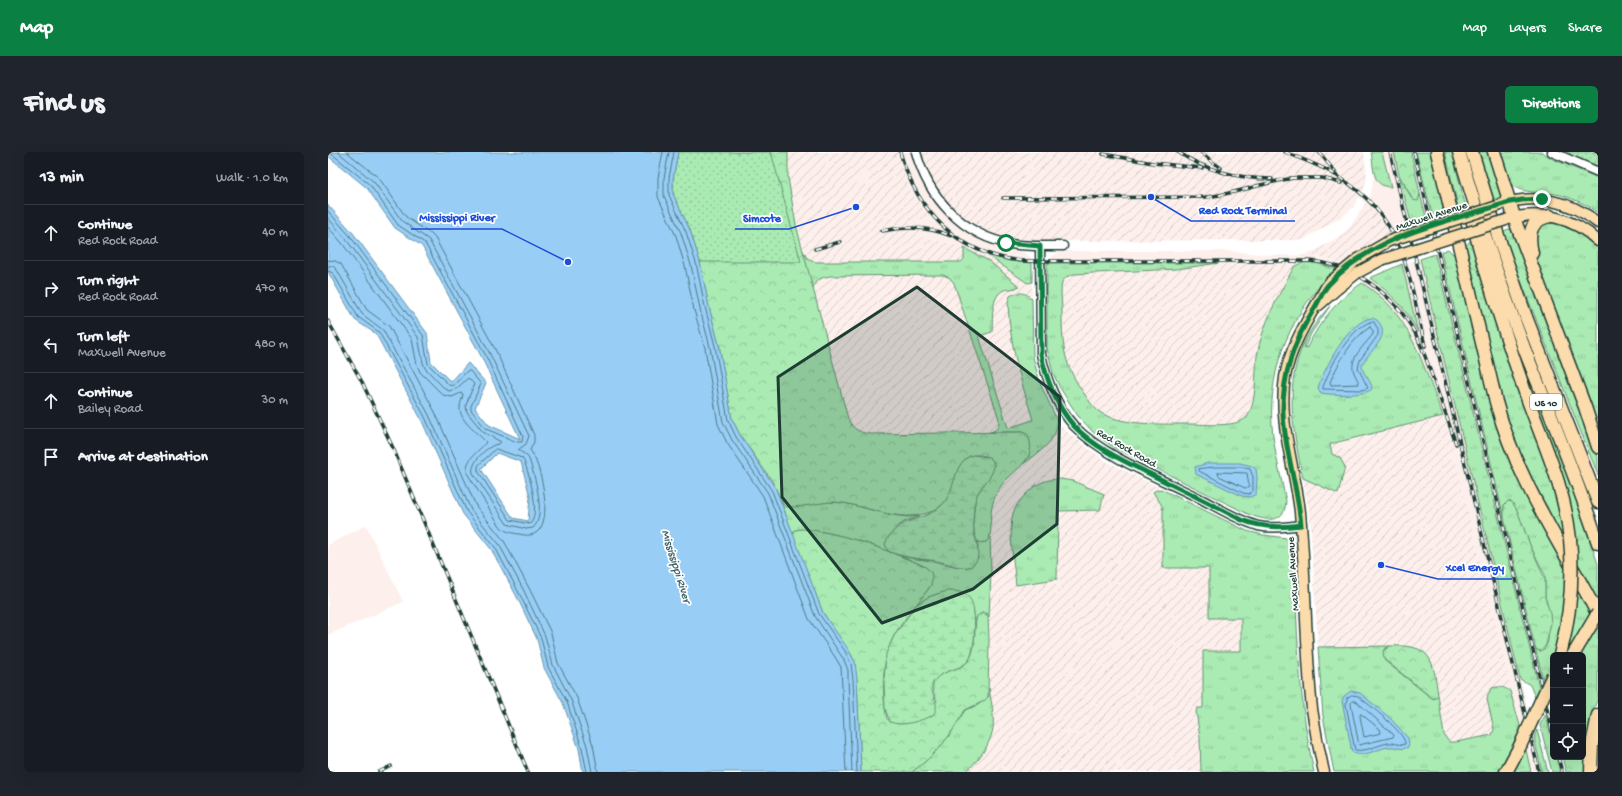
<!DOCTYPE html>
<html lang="en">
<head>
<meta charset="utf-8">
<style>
  :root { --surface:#171b24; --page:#20242c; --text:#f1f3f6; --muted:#9ea1a6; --line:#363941; --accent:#0b8043 }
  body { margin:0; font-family:"Gochi Hand",sans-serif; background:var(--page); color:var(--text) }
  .controls { position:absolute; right:12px; bottom:12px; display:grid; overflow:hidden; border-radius:6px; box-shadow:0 4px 16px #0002 }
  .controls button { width:36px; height:36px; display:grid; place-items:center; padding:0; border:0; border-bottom:1px solid var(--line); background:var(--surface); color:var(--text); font:20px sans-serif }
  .stop { position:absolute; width:12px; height:12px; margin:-9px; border:3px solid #0b8043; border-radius:50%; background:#fff }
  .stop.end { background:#0b8043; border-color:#fff; box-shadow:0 1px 4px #0008 }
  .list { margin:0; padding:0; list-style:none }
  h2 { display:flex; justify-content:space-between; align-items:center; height:52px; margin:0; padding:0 16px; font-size:17px }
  h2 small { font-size:13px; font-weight:400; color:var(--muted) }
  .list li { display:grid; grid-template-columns:26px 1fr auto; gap:12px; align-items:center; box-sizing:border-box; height:56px; padding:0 16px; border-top:1px solid var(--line) }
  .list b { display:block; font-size:15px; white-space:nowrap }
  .list p { margin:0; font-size:13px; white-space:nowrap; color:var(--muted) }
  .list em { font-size:13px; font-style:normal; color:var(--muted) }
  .icon { flex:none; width:22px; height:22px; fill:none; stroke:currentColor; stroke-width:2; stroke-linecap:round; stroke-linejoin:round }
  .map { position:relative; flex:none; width:1270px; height:620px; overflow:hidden; border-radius:6px }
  header { display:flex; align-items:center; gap:24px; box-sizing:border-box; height:56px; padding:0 20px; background:var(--accent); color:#fff }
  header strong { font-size:19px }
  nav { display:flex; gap:22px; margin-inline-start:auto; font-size:14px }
  .intro { display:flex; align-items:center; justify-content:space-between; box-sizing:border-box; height:96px; padding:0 24px }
  h1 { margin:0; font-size:28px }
  .button { padding:10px 18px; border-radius:6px; background:var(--accent); color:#fff; font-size:14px; font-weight:700 }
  main { display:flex; gap:24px; padding:0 24px }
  aside { flex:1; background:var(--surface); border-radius:6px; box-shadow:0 4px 16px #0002 }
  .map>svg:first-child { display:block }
</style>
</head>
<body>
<header>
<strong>Map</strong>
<nav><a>Map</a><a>Layers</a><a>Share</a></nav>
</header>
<div class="intro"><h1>Find us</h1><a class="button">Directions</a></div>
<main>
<aside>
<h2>13 min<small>Walk · 1.0 km</small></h2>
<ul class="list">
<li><svg class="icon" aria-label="ahead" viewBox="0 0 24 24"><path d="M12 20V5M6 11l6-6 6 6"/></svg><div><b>Continue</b><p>Red Rock Road</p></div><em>40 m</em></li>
<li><svg class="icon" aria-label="right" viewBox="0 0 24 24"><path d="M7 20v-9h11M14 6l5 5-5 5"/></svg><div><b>Turn right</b><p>Red Rock Road</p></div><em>470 m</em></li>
<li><svg class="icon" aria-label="left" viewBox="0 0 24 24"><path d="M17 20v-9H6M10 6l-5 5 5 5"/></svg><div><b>Turn left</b><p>Maxwell Avenue</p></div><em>480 m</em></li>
<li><svg class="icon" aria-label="ahead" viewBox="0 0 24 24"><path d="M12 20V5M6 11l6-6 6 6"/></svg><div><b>Continue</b><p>Bailey Road</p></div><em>30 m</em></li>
<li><svg class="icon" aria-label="arrive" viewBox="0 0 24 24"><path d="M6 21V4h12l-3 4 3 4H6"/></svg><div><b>Arrive at destination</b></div></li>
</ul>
</aside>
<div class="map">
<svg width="1270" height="620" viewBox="0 0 1270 620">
  <defs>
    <pattern id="industrial-furrows" width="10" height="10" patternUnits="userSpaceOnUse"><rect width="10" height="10" fill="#fdefeb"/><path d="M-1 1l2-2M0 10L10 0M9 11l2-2" fill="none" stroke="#d8ceca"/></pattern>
    <pattern id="grass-tufts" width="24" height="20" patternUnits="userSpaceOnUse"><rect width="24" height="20" fill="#aaeab3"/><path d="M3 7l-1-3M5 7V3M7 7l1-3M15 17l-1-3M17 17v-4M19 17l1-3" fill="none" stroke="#92ca9b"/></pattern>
    <pattern id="forest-crowns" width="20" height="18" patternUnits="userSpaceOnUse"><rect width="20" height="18" fill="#aaeab3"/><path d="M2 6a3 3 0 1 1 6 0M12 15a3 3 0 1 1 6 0" fill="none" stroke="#92ca9b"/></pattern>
    <pattern id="wetland-marsh" width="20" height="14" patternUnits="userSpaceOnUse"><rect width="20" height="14" fill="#aaeab3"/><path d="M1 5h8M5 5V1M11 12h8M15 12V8" fill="none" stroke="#92ca9b"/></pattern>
    <pattern id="park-dots" width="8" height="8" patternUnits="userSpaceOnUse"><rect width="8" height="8" fill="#aaeab3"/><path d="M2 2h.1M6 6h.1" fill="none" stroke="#92ca9b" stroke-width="1.8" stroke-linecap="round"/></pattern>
  </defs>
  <rect width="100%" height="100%" fill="#fff"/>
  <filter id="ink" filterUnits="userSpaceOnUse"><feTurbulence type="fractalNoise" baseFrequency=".025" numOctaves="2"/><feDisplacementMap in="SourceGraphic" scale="8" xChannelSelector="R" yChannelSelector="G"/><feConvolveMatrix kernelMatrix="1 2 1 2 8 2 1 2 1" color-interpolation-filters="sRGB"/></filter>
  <g filter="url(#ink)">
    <path fill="#fdefeb" d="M569 0H582L589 22 598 38 609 52 633 75 642 82 660 90 696 100 702 105 704 111 688 110 668 107 617 90 593 85 600 63 583 39 575 20Z
      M1043 0H1088L1105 66 1063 82 1049 62 1032 46 1035 41 1041 45 1044 36 1046 21Z
      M735 99H902L940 103 982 104 1014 112 1008 117 986 111 972 110 719 111 726 103Z
      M1113 100 1216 531 1212 539 1107 102Z
      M1092 107 1201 562 1193 577 1119 273 1090 202 1078 176 1059 151 1034 131 1042 126 1059 139 1075 156 1089 178 1074 112Z
      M38 373 75 450 0 483V393Z
      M1206 585 1214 620H1203L1198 598Z"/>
    <path fill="url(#industrial-furrows)" d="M443 0H569L575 20 583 39 600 63 593 85 617 90 668 107 688 110 704 111 705 198 707 211 716 241 728 266 736 277 757 294 780 310 908 374 923 381 954 384 962 389 966 401 974 549 980 587 986 620H633L658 589V334L521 287Z
      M592 0H1036L1039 25 1036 38 1025 55 1015 64 975 88 701 89 683 87 665 82 642 70 629 60 609 38 598 18Z
      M1038 51 1049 62 1063 82 1039 94 1014 112 989 105 968 103H978L985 100 1011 85 1022 75Z
      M972 110 985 111 1008 117 995 130 977 153 953 200 944 240V276L754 269 735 242 725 221 719 196V111Z
      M1113 259 1119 273 1193 577 1183 595 1006 620 996 573 993 546 982 364 969 296Z"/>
    <path fill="url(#grass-tufts)" stroke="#649474" d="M1043 0H1054L1063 35C1043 35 1046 14 1043 0Z
      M1088 0H1102L1115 54 1113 64 1105 66Z
      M1117 0H1124L1138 56 1131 59Z
      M1151 0H1162L1175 41 1171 46 1165 48Z
      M1169 0H1214L1225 7 1270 26V61C1259 53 1247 47 1233 43 1219 39 1192 43 1183 32 1176 24 1173 10 1169 0Z
      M1071 23 1083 45H1092V42L1099 68 1084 74Z
      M1215 72C1237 69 1256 80 1270 96V286L1214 126 1206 96V80Z
      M1181 77H1185L1213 154 1262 278 1270 305V323L1192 127 1175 79Z
      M1146 88 1229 334 1239 402 1186 299 1135 97 1142 89Z
      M636 96 661 109 691 134 688 136C684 137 680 137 676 138 662 144 665 168 664 180L651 184 680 276 705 268C693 229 681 191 680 150L682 144C690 139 698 140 704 147L705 205 712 231 728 266C734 286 709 302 695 312 703 305 702 294 700 284L694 280H662C671 278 672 272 670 264L626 131 622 126 615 123 502 124C493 126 486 127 485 138L474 97 479 106 488 110H633L636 107Z
      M1120 97 1127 104C1145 178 1159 254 1188 325L1191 324 1239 413 1237 453 1226 503H1225V507L1216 531 1207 495 1209 498 1213 499 1217 496 1220 489 1221 459 1217 445V423L1202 393 1189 358 1182 348 1176 353V366L1113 100Z
      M1107 102 1212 539 1208 548 1202 533 1192 527 1092 107Z
      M659 103 681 109 704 111V130L701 131 698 130Z
      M719 111H891L849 117 746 122 738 125 734 130C732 140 734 151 734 160 734 196 736 213 757 243 762 250 767 258 775 262 799 274 836 272 862 272 877 272 906 276 918 266 929 254 927 220 929 204 934 173 951 142 966 115 977 106 996 113 1008 117 964 159 940 213 944 274 946 299 953 325 958 349 957 374 935 368 920 362L785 295 765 280 750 264 732 236 725 221 719 196Z
      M1074 112 1090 180C1078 157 1063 141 1042 126Z
      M1165 129 1245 338 1270 412V454L1249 419 1203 245Z
      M1034 131C1046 139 1058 148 1067 160 1090 189 1101 230 1115 264L1002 292 1004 302 1012 306 1017 315 1010 342 975 326C961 262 952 206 1002 154L984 180 976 196 979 195C993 168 1009 148 1034 131Z
      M732 327 745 329 776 342 772 358 730 359 729 427 688 433C686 413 680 379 685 361 688 353 693 347 699 341 708 331 719 327 732 327Z
      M833 337 919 379 935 383 958 386 963 390 966 401C969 474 970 548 986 620H873L872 585 868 560 869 556H875V499H913V466H881V416H835V358L833 352 825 340 829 338Z
      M452 346 456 353 459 355C478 354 496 348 515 351 540 355 567 368 592 364L576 370 568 376 564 401 588 407 605 409 630 415H640C648 407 652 400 649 389L650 390H658L661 386 662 380 663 420 661 465 659 461H654L648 466 647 477C646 469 647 458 643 450 634 430 600 443 588 453L601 436 600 417C578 403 492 373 467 378L465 383Z
      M1249 429 1266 460 1240 503H1236Z
      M1270 471V545L1263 566 1259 586 1258 620H1238L1234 605H1255V503H1251Z
      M1062 494 1056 497V507L1057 509 1101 544 1106 547 1110 543 1116 583 1121 590H1128L1164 583 1166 577 1159 547 1160 542 1164 536C1171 534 1176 535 1182 539L1193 577 1170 620H1006L995 564 990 495Z
      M661 536C662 545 665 554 665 564 668 587 653 605 638 620H584L598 609 613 594 623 581 637 558 650 553 661 544Z
      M1218 562 1225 593V605H1228L1232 620H1224L1212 573Z
      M1209 578 1220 620H1214L1206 585Z
      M1198 598 1203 620H1186L1197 600Z"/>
    <path fill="url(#forest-crowns)" stroke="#649474" d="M350 0H460V26L468 73 519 263C523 276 529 280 542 282L694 280 699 282C713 309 682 318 671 337 666 345 664 353 663 361 661 370 666 383 658 390L652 391C642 386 645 350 650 341 655 332 664 324 666 314L665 309C661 304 657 304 652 303 622 301 632 343 610 356 578 376 541 353 507 350 495 349 464 359 456 353L444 329 412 283 404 267 391 193 381 155 372 110 362 78Z
      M1066 0H1083L1092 42 1090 49 1085 48 1071 23Z
      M1180 349 1184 350 1189 358 1202 393 1217 427V445L1222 461 1223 471 1218 493 1213 499 1209 498 1207 495 1176 366V353Z
      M474 377C510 380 546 393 579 407 586 410 595 412 601 418 605 422 604 427 603 433 593 448 580 462 570 477 553 503 553 538 559 567 581 580 593 563 609 549 592 514 631 524 641 508 649 496 645 478 649 464L654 461 660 463 661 488 660 545 656 549 637 558 623 581 613 594 598 609 584 620H533L529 527 524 504 495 461 465 383 467 378Z
      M1062 494C1104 492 1105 507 1110 543L1108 546H1104L1056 507 1055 499Z"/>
    <path fill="url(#wetland-marsh)" stroke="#649474" d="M645 303 661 305 665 309C670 322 651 334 648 346 645 356 645 369 646 379 647 389 656 407 643 414 635 418 622 412 613 410 595 406 577 407 560 399L557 392C569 363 596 371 614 353 629 338 624 309 645 303Z
      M619 439C628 439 636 439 642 447 649 456 648 500 640 509 631 519 615 517 606 529 598 540 615 551 605 563 593 569 574 575 562 570L557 557 556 529 558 502 566 484 588 453 600 445Z"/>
    <path fill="url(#park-dots)" stroke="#649474" d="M350 0H443L473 110H372L362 78 345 42V27Z
      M1235 0H1270V14Z"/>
    <path fill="#98cef6" stroke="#6894a8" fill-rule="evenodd" d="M0 0H350L345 27V42L362 78 372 110 381 155 391 193 404 267 412 283 448 337 495 461 520 497 527 510 529 527 533 620H255L251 597 235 551 216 516 209 487 188 443 163 397 135 362 93 267 48 182 27 168 0 120V53L25 81 99 181 103 210 123 230 140 211 158 231 147 256 161 273 192 287 153 204 94 94 67 76 39 36 0 4ZM169 301 193 310 202 345 200 369 185 366 153 317Z
      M1044 166C1048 167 1051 169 1053 174 1060 188 1039 201 1034 213 1034 223 1044 228 1044 237 1038 244 1002 243 993 241L990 236C996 217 1021 168 1044 166Z
      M880 311H912L924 314 928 317 929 325 928 342 923 345 914 344 868 322 867 315Z
      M1023 539 1032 541 1062 566 1080 586 1081 591 1080 595C1073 599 1069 594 1061 595 1050 596 1035 607 1024 600L1014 549 1016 544Z"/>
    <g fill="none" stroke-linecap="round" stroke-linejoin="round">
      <path stroke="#4f7782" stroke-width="1" d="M335 0 330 26V45L348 84 357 114 366 158 377 196 390 272 399 291 435 344 481 467 507 505 513 515 518 620
        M341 0 336 26V44L353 81 363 113 372 157 382 195 395 270 404 288 440 341 487 464 516 508 520 518V527L524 620
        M346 0 341 26V43L358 80 368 111 377 155 387 194 400 268 408 285 444 339 491 462 517 499 523 512 525 527 529 620
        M0 1 4 2 42 33 70 73 97 91 157 202 195 284 194 290H189L158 277 143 258V254L153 232 142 219H139L126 233 122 234 100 212 95 183 22 84 0 59
        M0 66 18 87 90 185 95 211 97 216 116 236 121 239 128 237 140 226 146 232 138 253 139 260 155 280 173 290 171 292C161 292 142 310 145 321L179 372 198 377 205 376C219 364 206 322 201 307L198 303 190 298 198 292 201 284 161 200 101 88 74 69 46 30 10 0
        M0 75 14 91 84 187 89 213 92 220 115 243 124 245 133 241 135 242C135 246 132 250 132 255 131 269 150 281 158 290 151 300 137 306 139 321L172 374C177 380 184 381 191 382 199 384 206 384 211 378 224 364 213 312 202 298L206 290V283L167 197 107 86 103 82 78 65 51 26 19 0
        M0 108 7 109 13 112 39 158 61 174 107 260 148 354 176 389 201 436 223 481 230 511 249 546 265 593 270 620
        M0 114H5L9 118 34 162 55 178 101 263 143 358 171 392 196 439 217 484 225 513 243 548 259 594 264 620
        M0 119 5 121 30 165 51 180 97 265 139 360 167 395 191 441 213 486 220 515 239 550 254 596 259 620
        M1042 170H1046L1050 178V183L1032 208 1030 216 1040 236 1034 238 995 237V235C1003 214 1020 178 1042 170Z
        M1042 175 1045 179V182C1038 192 1023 204 1025 217 1026 223 1030 227 1031 232L1003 233 1002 230C1011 210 1023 187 1042 175Z
        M168 297 194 306 196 309C201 322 213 361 202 372L182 368 150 319V314Z
        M886 315H912L922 317 925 325V339L921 342 915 341 871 319V317Z
        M892 320 919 321 921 335 917 336 891 324 890 321Z
        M1024 543 1030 544C1040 552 1078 581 1077 592 1071 594 1066 590 1060 591 1049 593 1038 600 1027 598L1018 553 1019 546Z
        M1024 549H1028L1066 583 1065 585 1031 593 1023 553Z
        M1033 562 1052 577 1053 581 1036 585 1032 564Z"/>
      <g stroke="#1f3d34" stroke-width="11">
        <path id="minor" d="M588 0C600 45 635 84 683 92 700 95 718 94 735 94
          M1224 0 1270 20
          M712 94 713 202C718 227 729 255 746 274 775 304 831 326 869 345 889 355 909 368 930 374 944 377 959 375 973 373"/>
      </g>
      <g stroke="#1f3d34" stroke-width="13">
        <path id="major" d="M1174 52C1208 42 1242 48 1270 71
          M1180 67C1213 58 1245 65 1270 89
          M991 153 1009 137
          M996 620C991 599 987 578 984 557 977 492 978 426 972 360 967 315 950 272 957 225 963 191 982 165 998 135L1002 130"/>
      </g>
      <g stroke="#1f3d34" stroke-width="15">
        <path id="highway" d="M1109 0 1168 250C1189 329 1233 391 1270 463
          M1131 0C1151 68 1173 135 1198 201 1223 264 1249 327 1270 391
          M1144 0 1172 90 1198 165 1270 350
          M1166 0 1189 74 1257 255 1270 295
          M1145 71C1159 127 1177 182 1196 237 1214 289 1236 331 1242 387
          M1204 101C1200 83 1201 68 1222 64
          M1178 620 1192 594
          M1263 620 1264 593 1270 563"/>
      </g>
      <use href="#minor" stroke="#fff" stroke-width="8"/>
      <use href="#major" stroke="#fcdcac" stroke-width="10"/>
      <use href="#highway" stroke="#fcdcac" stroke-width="12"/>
      <g stroke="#1f3d34" stroke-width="3.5">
        <path id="rail" d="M572 0C589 60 631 104 696 109H981C1025 112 1066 142 1087 181 1095 196 1100 213 1106 229 1113 250 1121 271 1128 292
          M850 0C876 18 912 27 944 27
          M873 0 886 11 893 16
          M957 0C971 6 985 11 999 18 1076 60 1079 116 1097 194
          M991 0 1007 20
          M1062 0 1211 620
          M1086 0 1225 582
          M775 2 825 11 874 16
          M962 26H994L1013 31
          M675 46 878 45C908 42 936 30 966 26
          M554 79C578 74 600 74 623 84
          M487 97 512 90
          M0 169 34 230 65 296 200 620
          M1230 605 1234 620
          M51 620 63 614"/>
      </g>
      <use href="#rail" stroke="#fff" stroke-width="2" stroke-dasharray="6" stroke-linecap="butt"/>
      <g stroke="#1f3d34" stroke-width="13" stroke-linecap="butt">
        <path id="major-bridge" d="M1002 130 1030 107 1061 89 1173 53
          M1009 137 1029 121 1053 108 1178 68"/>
      </g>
      <g stroke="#1f3d34" stroke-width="15" stroke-linecap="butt">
        <path id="highway-bridge" d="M1232 503C1242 465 1246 427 1242 387
          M1245 503 1270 461
          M1192 594 1225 523"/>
      </g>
      <use href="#major-bridge" stroke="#fcdcac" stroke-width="10"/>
      <use href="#highway-bridge" stroke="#fcdcac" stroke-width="12"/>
    </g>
  </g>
  <g fill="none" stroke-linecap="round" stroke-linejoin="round" filter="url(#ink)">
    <path stroke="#0b8043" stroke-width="5" d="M678 91 712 94 713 202C718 227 729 255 746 274 768 297 798 310 826 324 855 338 885 353 914 368 933 376 952 376 973 373 970 336 957 300 955 262 954 223 965 190 986 157 991 149 994 140 1000 133 1046 82 1119 70 1182 50L1194 48 1214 47"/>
  </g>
  <path fill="#1f3d34" fill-opacity="0.2" stroke="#1f3d34" stroke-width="3" stroke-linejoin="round" d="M589 135 732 245 729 372 645 437 554 471 454 345 450 225Z"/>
  <g text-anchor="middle" stroke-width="3.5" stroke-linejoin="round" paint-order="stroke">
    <rect fill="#fff" stroke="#627771" stroke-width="1" x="1202" y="242" width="32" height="16" rx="3"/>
    <g font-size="10" font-weight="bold" fill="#1f3d34">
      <text x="1218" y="254">US 10</text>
    </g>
    <g font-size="11" fill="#1f3d34" stroke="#fff">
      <text transform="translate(1103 63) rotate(-18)" y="4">Maxwell Avenue</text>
      <text transform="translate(799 295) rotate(30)" y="4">Red Rock Road</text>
      <text transform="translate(964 422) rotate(-94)" y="4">Maxwell Avenue</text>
    </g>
    <g font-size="12" font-style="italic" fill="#3d6164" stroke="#fff">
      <text transform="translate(349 414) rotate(73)" y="4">Mississippi River</text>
    </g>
  </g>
  <path fill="none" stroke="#1d4ed8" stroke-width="1.5" d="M823 45L863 69H967M240 110L174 77H83M528 55L461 77H407M1053 413L1110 427H1184"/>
  <g fill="#1d4ed8" stroke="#fff" stroke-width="1.5">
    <circle cx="823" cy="45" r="4"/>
    <circle cx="240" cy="110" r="4"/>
    <circle cx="528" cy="55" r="4"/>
    <circle cx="1053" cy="413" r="4"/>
  </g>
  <g font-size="12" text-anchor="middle" font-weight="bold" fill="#1d4ed8" stroke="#fff" stroke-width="3.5" stroke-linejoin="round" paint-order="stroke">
    <text x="915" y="62">Red Rock Terminal</text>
    <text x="129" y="69">Mississippi River</text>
    <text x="434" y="70">Simcote</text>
    <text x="1147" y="419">Xcel Energy</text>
  </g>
</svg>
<div class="controls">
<button>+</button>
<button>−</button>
<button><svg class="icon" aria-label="locate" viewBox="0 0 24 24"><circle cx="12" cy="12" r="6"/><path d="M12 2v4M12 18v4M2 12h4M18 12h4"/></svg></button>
</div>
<div class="stop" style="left:678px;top:91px"></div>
<div class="stop end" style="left:1214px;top:47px"></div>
</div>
</main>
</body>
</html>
